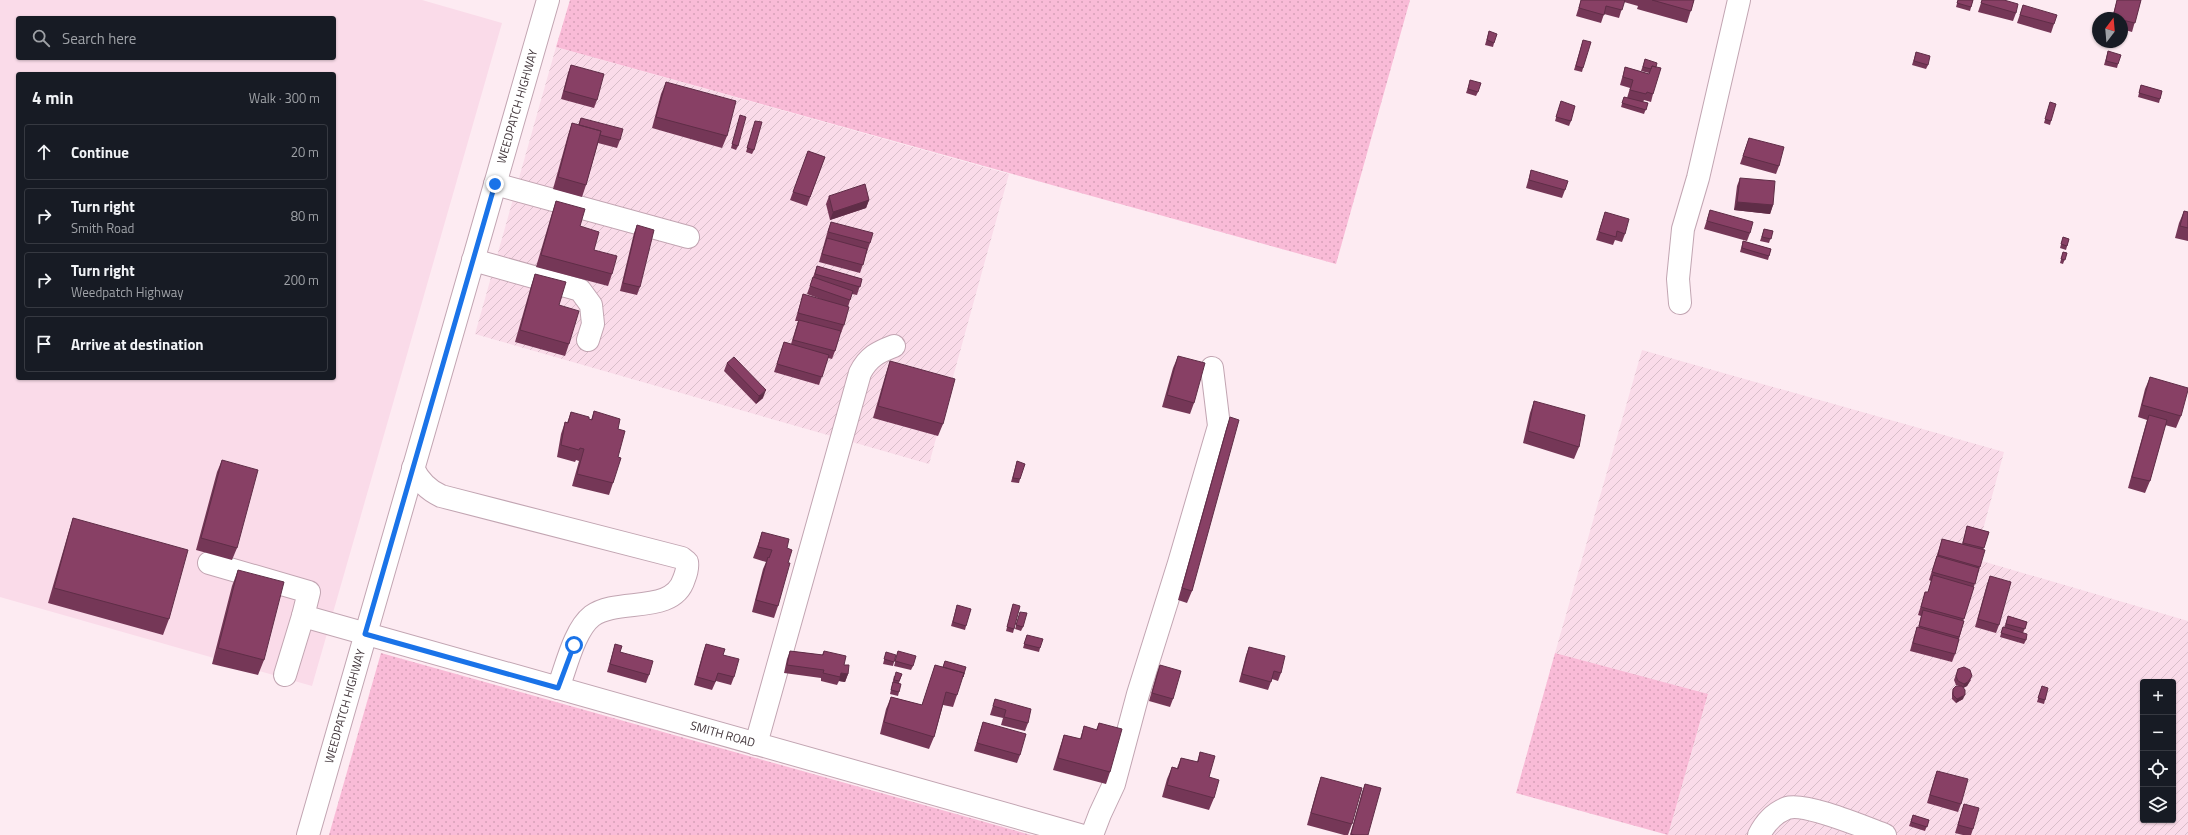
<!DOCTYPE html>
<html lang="en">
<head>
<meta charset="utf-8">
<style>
  :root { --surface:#171b24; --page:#20242c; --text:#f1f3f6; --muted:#9ea1a6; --line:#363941 }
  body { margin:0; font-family:"Titillium Web",sans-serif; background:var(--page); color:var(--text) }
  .controls { position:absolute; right:12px; bottom:12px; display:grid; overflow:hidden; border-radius:4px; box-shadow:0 1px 3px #0004 }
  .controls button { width:36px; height:36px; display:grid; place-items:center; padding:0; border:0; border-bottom:1px solid var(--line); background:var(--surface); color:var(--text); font:20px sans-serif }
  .compass { position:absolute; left:2092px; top:12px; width:36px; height:36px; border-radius:50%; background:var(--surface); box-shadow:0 1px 3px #0004; rotate:16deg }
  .stop { position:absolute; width:12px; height:12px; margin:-9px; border:3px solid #1a73e8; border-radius:50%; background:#fff }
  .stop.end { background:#1a73e8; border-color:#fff; box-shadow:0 1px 4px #0008 }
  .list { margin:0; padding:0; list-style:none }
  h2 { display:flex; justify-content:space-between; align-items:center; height:52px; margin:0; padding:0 16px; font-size:17px }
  h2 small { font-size:13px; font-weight:400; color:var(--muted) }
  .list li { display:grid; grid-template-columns:26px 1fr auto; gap:12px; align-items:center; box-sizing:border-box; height:56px; margin:0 8px 8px; padding:0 8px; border:1px solid var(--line); border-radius:4px }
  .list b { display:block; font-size:15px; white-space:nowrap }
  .list p { margin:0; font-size:13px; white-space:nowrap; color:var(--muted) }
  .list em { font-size:13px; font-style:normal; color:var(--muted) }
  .icon { flex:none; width:22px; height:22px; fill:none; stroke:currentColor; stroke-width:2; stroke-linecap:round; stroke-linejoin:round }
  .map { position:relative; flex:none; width:2188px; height:835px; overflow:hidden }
  .search { position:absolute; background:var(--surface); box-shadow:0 1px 3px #0004; left:16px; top:16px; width:320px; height:44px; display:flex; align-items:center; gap:10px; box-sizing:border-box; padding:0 14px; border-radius:4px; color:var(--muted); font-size:15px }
  .panel { position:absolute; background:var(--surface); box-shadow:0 1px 3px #0004; left:16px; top:72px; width:320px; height:308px; border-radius:4px }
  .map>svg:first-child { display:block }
</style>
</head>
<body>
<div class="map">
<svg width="2188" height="835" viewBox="0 0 2188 835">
  <defs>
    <pattern id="industrial-furrows" width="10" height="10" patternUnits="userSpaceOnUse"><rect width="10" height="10" fill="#fadbe9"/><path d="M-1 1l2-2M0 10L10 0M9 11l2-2" fill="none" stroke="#d8bdc9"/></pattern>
    <pattern id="grass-dots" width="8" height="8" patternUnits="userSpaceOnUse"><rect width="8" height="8" fill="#f9bbd7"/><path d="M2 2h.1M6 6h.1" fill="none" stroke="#d7a1b9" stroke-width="1.8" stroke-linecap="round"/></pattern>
  </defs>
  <rect width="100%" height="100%" fill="#fdebf2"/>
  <path fill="#fadbe9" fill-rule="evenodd" d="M0 0H422L502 23 312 686 0 597ZM18 18H334V58H18ZM18 74H334V378H18Z"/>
  <path fill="url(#industrial-furrows)" fill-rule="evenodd" d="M556 47 1009 174 929 464 475 334Z
    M1642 350 2004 452 1975 559 2188 621V835H1668L1708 695 1555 653ZM2143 682H2173V820H2143Z"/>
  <path fill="url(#grass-dots)" d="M570 0H1410L1336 264 556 47Z
    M381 653 1031 835H329Z
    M1555 653 1708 694 1668 835 1516 793Z"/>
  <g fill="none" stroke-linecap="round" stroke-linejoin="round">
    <g stroke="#c2a5b2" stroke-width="24">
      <g id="minor">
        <path d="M495 184 688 237"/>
        <path d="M473 260 580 290 591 305 593 324 588 340"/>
        <path d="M1680 303 1678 279 1683 229 1698 178 1739 0"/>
        <path d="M413 468C419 481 428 490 441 496L682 558 687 562C688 568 686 574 684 579 673 615 618 597 592 616 574 630 566 668 558 688"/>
        <path id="s1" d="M209 563 309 592 303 616 1080 835"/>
        <path d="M285 675 303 616"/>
        <path d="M756 744 860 373C868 357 878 352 894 346"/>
        <path d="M1092 835 1100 814 1114 784 1138 694 1179 563 1219 426 1212 368"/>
        <path d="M1759 835C1765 823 1774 813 1787 808 1805 802 1866 828 1885 835"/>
      </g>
    </g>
    <g stroke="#c2a5b2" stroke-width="24">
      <g id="major">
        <path id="s2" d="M308 835 548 0"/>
      </g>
    </g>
    <use href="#minor" stroke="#fff" stroke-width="22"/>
    <use href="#major" stroke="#fff" stroke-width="22"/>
  </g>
  <path fill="#753757" d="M1581 0H1694L1687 23 1637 9 1638 6 1624 2 1619 18 1604 14 1601 23 1576 16Z
    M1958 0H1973L1970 11 1956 7Z
    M1982 0H2004L2016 13 2013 21 1978 12Z
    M2117 0H2141L2132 32 2122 29V18H2112Z
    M2023 5 2054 24 2051 33 2017 23Z
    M1489 31 1494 43 1493 47 1485 45Z
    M1583 40V68L1582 72 1574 70Z
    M2108 51 2118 64 2117 68 2104 65Z
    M1916 52 1928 65 1926 69 1912 65Z
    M1645 59 1656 67 1653 94 1651 102 1644 100 1643 102 1648 103 1644 114 1621 107 1624 97 1627 98 1630 88 1620 85 1625 67 1649 74V73L1641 71Z
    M571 65 597 100 594 108 561 99 568 73Z
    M666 82 727 136 722 148 652 128 661 94Z
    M1469 84 1478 92 1476 96 1466 93Z
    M2141 85 2162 91 2159 103 2138 97Z
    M1561 101 1571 121 1569 126 1555 121Z
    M2050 102 2051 121 2050 125 2044 123Z
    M740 115 738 146 736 150 731 148Z
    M581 118 620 140 617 148 598 143 586 185 582 197 553 189 568 135 572 123 578 125Z
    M754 125V150L752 154 746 152Z
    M1749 138 1779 166 1776 174 1740 164Z
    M808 151 825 157 807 206 790 200Z
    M1531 170 1565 190 1562 198 1526 188Z
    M1740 178 1773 205 1770 214 1734 210 1737 186Z
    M829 196 869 200 866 208 830 220 826 204Z
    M556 201 580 226 594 250 612 274 608 286 536 267 552 213Z
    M1710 210 1750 233 1747 241 1704 229Z
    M2184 211 2188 212V241L2175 238 2179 223Z
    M1605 212 1625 234 1622 242 1615 240 1613 245 1596 240Z
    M831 222 870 243 860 273 819 262 828 230Z
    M637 225 640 287 637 295 620 291 634 233Z
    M1764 229 1773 231 1769 243 1760 241Z
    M2063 237 2069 239 2066 250 2060 248Z
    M1743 241 1771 249 1768 260 1740 252Z
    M2063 252 2067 253 2063 264 2060 263Z
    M817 266 862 279 857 295 852 294 848 307 844 325 841 333H840L835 351 832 359 828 358 819 385 774 372 784 342 791 344 798 321H795L803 294 826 301 807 294Z
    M535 274 559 305 569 344 565 356 515 342 531 286Z
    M1178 356 1194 403 1190 414 1162 407 1173 368Z
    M890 361 943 424 938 436 873 418 886 373Z
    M727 363 763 398 756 404 724 371Z
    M2150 377 2181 416 2176 428 2165 425 2150 481 2145 493 2128 488 2145 427 2147 420 2138 417 2145 389Z
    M1534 401 1579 447 1574 459 1523 443 1530 413Z
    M594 411 618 429V457L613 483 609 495 572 486 579 461 576 460 575 462 557 457 561 434 565 422 567 423 571 412 591 420Z
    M1230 417 1192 591 1187 603 1178 600 1226 429Z
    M222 460 237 548 232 560 196 550 217 472Z
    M1017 461 1020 479 1019 483 1011 482Z
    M73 518 169 619 163 635 48 603 68 534Z
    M1967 526 1989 532 1983 550 1980 567 1963 621H1964L1955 654 1952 662 1910 651 1914 636 1917 627 1918 628 1921 616 1918 615 1925 592H1928L1931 581 1929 580 1942 539 1962 544Z
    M762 532 787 548 788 563 778 606 774 618 752 612 763 569 766 562 753 558 758 544Z
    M238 570 264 660 258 675 212 664 232 586Z
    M1990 576 1999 625 1996 633 1975 627 1987 584Z
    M1013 604 1014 629 1013 633 1006 631Z
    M957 605 966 626 965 630 951 626Z
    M1019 616 1023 627 1021 631 1015 629Z
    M2008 616 2027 622 2023 633 2026 640 2024 644 2000 637 2003 627 2004 628Z
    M1027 635 1040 648 1039 652 1023 648Z
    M615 644 620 652 649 675 646 683 607 672Z
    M706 644 723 655 734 677 731 685 716 681 712 690 694 685 703 652Z
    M1249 647 1281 673 1278 681 1272 679 1268 690 1239 682 1246 655Z
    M790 651 822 655 824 651 844 665 848 674 845 682 839 681 837 685 821 681V678L784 673 787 659Z
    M898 651 913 666 911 670 894 666Z
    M886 652 894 662 893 666 883 664Z
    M945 661 957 695 953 707 943 705 934 737 929 749 880 734 886 709 891 697 922 705 935 665 943 667Z
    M1160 665 1173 699 1170 707 1149 701 1157 673Z
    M1958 669 1971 680 1967 686 1963 688V699L1956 703 1952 699V693L1953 689 1959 686 1956 685 1954 680Z
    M902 674 899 683V692L898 696 890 694 894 676Z
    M2042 686 2045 700 2044 704 2037 702Z
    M995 699 1028 723 1025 731 1001 725 1003 718 990 715Z
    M983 722 1020 755 1017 763 974 751Z
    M1099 723 1110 772 1106 784 1053 770 1060 747 1064 735 1080 739 1084 726 1096 730Z
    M1200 752 1209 777 1214 798 1209 810 1162 797 1167 779 1172 767 1177 768 1181 758 1197 762Z
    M1937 771 1961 804 1958 812 1927 803 1934 779Z
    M1321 777 1352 824 1348 835H1344L1307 825 1317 789Z
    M1365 784 1368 835H1350L1362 792Z
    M1964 804 1973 829 1971 835H1963L1955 833Z
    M1913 815 1929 820 1925 831 1909 826Z"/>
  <path fill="#5f2d47" d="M869 200 866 208 830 220 833 212Z
    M1737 202 1773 205 1770 214 1734 210Z
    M766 390 763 398 756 404 759 396Z
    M841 673 848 674 845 682 839 681Z
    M1972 676 1967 686 1963 688 1964 684Z
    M1965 695 1963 699 1956 703 1957 699Z"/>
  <path fill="#884065" stroke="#5f2d47" d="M1581 0H1625L1622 10 1606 6 1604 15 1579 8Z
    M1652 0H1694L1691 11Z
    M1958 0H1973L1971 7 1957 3Z
    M1982 0H2004L2018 4 2016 13 1981 3Z
    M2117 0H2141L2135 23 2122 20V18H2116L2113 17Z
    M2023 5 2057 15 2054 24 2020 15Z
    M1489 31 1497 34 1494 43 1487 40Z
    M1583 40 1591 42 1583 68 1576 66Z
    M2108 51 2121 55 2118 64 2106 61Z
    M1916 52 1930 56 1928 65 1914 61Z
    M1645 59 1657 63 1656 67 1652 66 1651 69 1643 67Z
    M571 65 604 74 597 100 564 91Z
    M1652 66 1661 68 1653 94 1647 92 1646 94 1630 90 1633 80 1623 77 1625 67 1649 74Z
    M1470 80 1481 83 1478 92 1468 89Z
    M666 82 736 101 727 136 656 117Z
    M2141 85 2162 91 2160 99 2139 93Z
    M1624 97 1648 103 1646 110 1622 103Z
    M1561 101 1575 106 1571 121 1556 117Z
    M2050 102 2056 104 2051 121 2045 119Z
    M740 115 746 117 738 146 732 144Z
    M581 118 623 129 620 140 600 135 601 131 579 125Z
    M755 121 762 122 754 150 747 148Z
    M572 123 601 131 586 185 558 177Z
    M1749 138 1784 147 1779 166 1743 156Z
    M808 151 825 157 810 197 793 192Z
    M1531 170 1568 181 1565 190 1529 180Z
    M1740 178 1775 181 1773 205 1737 202Z
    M865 184 869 200 833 212 829 196Z
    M556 201 585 209 580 226 599 232 594 250 617 256 612 274 541 255Z
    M1710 210 1753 222 1750 233 1707 221Z
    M2184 211 2188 212V228L2180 226Z
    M1605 212 1629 219 1625 234 1617 231 1616 237 1599 232Z
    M831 222 873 233 870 243 828 232Z
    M637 225 654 230 640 287 623 283Z
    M1764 229 1773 231 1771 239 1762 237Z
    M2063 237 2069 239 2067 246 2061 244Z
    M827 238 867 249 863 265 822 254Z
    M1743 241 1771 249 1769 256 1742 248Z
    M2063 252 2067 253 2065 260 2061 259Z
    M817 266 862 279 860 287 815 274Z
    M535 274 566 282 559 305 579 311 569 344 520 330Z
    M813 277 853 291 850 300 810 286Z
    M803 294 849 307 844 325 798 313Z
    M799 320 841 331 835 351 793 340Z
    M784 342 829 355 822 377 777 364Z
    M1178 356 1205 363 1194 403 1167 395Z
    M734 357 766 390 759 396 727 363Z
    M890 361 955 379 943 424 878 406Z
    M2150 377 2188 388V390L2181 416 2142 405Z
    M1534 401 1585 415 1579 447 1528 431Z
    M594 411 620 419 618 429 625 431 618 457 621 458 613 483 577 474 584 449 580 448 579 450 561 445 565 422 568 423 571 412 589 417V419L592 420Z
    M2149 415 2167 420 2150 481 2132 477Z
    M1230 417 1239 420 1192 591 1182 588Z
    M222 460 258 470 237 548 201 538Z
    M1017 461 1025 464 1020 479 1013 478Z
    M73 518 188 550 169 619 54 588Z
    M1967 526 1989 532 1984 548 1963 543Z
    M762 532 789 539 787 548 792 550 788 563H790L778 606 756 600 768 557 769 558 772 550 758 547Z
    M1942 539 1985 550 1980 567 1938 555Z
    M1937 556 1979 568 1975 584 1932 572Z
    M238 570 284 582 264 660 218 648Z
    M1933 575 1974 587 1964 619 1921 607 1925 592H1928Z
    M1990 576 2011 582 1999 625 1978 619Z
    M1013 604 1020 606 1014 629 1007 627Z
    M957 605 971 609 966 626 953 622Z
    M1923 610 1964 621 1959 637 1919 626Z
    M1020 612 1027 613 1023 627 1016 625Z
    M2008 616 2027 622 2025 629 2006 624Z
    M1917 627 1959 639 1955 654 1913 643Z
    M2003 627 2027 634 2026 640 2001 633Z
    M1027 635 1043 639 1040 648 1024 644Z
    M615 644 622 646 620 652 653 661 649 675 610 664Z
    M706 644 725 649 723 655 739 659 734 677 718 673 715 682 697 677Z
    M1249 647 1285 656 1281 673 1274 671 1271 682 1242 674Z
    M790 651 823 655 824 651 846 656 844 665H849L848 674 841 673 840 677 823 673 824 670 787 665Z
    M898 651 916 656 913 666 895 661Z
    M886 652 896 655 894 662 884 659Z
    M945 661 966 667 963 677 964 673 943 667Z
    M935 665 964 673 957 695 946 692 934 737 884 722 891 697 922 705Z
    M1160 665 1181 671 1173 699 1152 693Z
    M1964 667 1970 670 1972 676 1968 682 1964 684 1958 681 1956 676 1958 669Z
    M896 672 902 674 899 681 894 680Z
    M893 682 901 684 899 692 891 690Z
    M1956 686H1962L1965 690V695L1957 699 1953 695V689Z
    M2042 686 2048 688 2045 700 2038 698Z
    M995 699 1031 709 1028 723 1004 717 1006 710 993 706Z
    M983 722 1026 734 1020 755 977 743Z
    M1099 723 1122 729 1110 772 1058 758 1064 735 1081 739 1084 726 1097 730Z
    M1200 752 1215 756 1209 777 1219 780 1214 798 1167 785 1172 767 1178 769 1181 758 1198 762Z
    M1937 771 1968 779 1961 804 1930 795Z
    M1321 777 1362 788 1352 824 1311 813Z
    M1365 784 1381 788 1368 835H1354L1351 834Z
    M1964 804 1979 808 1973 829 1958 825Z
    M1913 815 1929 820 1927 827 1911 822Z"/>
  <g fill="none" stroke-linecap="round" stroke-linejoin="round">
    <path stroke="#1a73e8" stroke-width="5" d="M495 184 365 634 558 688 574 645"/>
  </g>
  <g text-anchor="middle" stroke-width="4" stroke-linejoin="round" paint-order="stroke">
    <g font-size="12" fill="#42363b" stroke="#fdebf2">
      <text dy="4" stroke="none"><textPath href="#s2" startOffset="758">WEEDPATCH HIGHWAY</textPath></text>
      <text dy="4" stroke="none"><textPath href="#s2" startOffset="134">WEEDPATCH HIGHWAY</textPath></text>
      <text dy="4" stroke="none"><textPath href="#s1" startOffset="565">SMITH ROAD</textPath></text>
    </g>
  </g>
</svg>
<div class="controls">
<button>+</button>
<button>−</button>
<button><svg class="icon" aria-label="locate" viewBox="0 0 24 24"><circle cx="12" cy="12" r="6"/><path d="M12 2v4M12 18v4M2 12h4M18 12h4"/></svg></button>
<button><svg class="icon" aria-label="layers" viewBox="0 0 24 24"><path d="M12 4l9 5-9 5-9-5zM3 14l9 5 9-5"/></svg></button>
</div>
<svg class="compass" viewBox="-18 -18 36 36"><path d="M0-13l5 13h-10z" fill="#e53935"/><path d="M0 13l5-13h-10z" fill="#9ea1a6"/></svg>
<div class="stop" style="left:574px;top:645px"></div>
<div class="stop end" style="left:495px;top:184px"></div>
<div class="search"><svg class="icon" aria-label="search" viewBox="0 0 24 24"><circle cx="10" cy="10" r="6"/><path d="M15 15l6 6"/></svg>Search here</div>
<section class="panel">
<h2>4 min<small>Walk · 300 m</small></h2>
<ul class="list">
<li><svg class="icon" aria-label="ahead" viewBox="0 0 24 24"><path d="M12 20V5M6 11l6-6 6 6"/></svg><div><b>Continue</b></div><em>20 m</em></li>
<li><svg class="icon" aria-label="right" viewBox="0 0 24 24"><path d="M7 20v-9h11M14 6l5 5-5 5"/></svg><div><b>Turn right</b><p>Smith Road</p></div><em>80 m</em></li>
<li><svg class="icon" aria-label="right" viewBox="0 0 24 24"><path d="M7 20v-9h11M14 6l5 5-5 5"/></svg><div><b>Turn right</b><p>Weedpatch Highway</p></div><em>200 m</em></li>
<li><svg class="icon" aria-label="arrive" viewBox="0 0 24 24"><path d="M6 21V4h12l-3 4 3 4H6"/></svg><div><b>Arrive at destination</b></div></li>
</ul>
</section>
</div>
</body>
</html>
